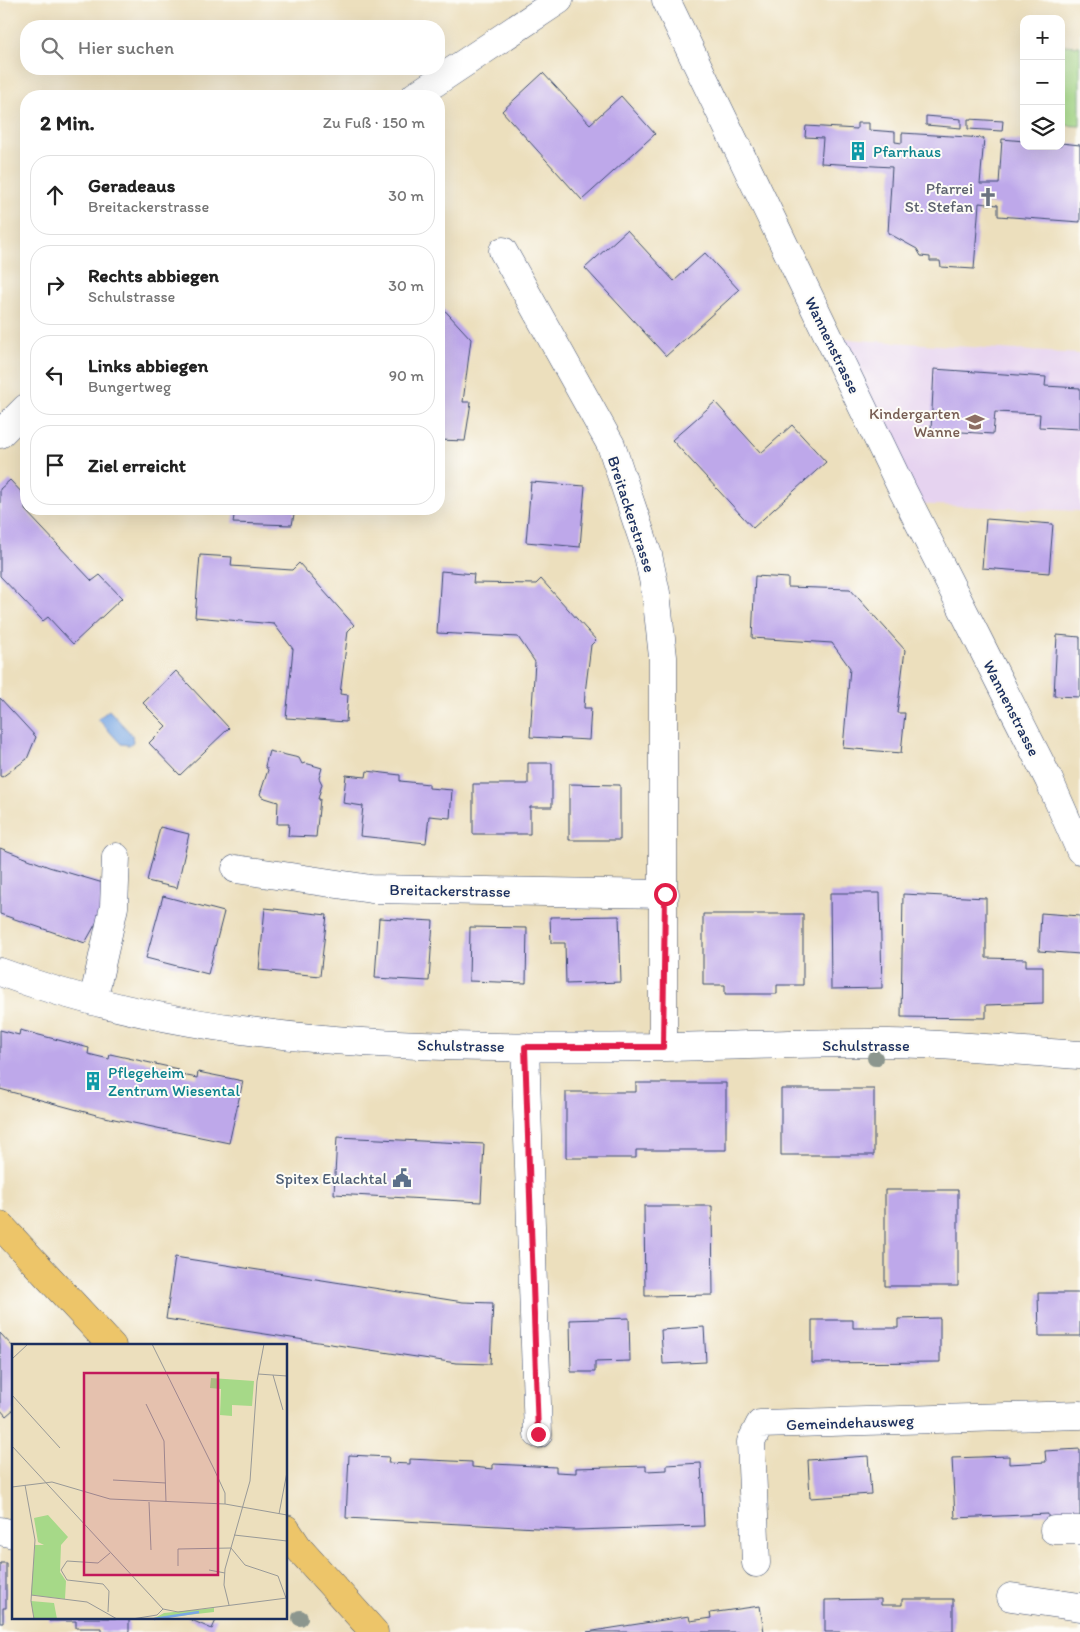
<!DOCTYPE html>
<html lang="de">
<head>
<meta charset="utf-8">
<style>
  :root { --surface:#fff; --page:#f6f6f6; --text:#222; --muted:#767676; --line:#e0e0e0 }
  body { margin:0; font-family:Itim,sans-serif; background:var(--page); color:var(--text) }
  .controls { position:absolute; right:15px; top:15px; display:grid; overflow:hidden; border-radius:10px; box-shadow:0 5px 20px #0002 }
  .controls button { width:45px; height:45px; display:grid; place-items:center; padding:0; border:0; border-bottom:1px solid var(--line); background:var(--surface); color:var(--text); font:25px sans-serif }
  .stop { position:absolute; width:15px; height:15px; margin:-11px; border:4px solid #e11d48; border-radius:50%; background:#fff }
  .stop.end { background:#e11d48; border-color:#fff; box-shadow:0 1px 5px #0008 }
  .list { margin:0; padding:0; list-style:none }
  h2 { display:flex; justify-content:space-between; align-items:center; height:65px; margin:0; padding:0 20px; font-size:21px }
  h2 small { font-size:16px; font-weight:400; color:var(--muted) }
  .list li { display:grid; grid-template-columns:32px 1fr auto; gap:15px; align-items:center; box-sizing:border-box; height:80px; margin:0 10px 10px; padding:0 10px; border:1px solid var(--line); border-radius:20px }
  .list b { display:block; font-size:19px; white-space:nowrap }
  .list p { margin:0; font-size:16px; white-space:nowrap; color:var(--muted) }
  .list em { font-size:16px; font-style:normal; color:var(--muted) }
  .icon { flex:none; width:28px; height:28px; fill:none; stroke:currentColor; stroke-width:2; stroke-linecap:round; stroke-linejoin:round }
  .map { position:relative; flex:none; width:1080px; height:1632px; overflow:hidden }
  .search { position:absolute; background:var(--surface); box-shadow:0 5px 20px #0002; left:20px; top:20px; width:425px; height:55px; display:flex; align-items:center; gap:12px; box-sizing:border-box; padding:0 18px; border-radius:20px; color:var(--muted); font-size:19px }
  .panel { position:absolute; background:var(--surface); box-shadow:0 5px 20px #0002; left:20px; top:90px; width:425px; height:425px; border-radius:20px }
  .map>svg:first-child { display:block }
</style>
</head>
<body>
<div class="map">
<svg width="1080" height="1632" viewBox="0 0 1080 1632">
  <rect width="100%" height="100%" fill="#fdfcf7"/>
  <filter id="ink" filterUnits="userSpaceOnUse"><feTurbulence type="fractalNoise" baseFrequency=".02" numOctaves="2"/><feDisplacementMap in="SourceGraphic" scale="10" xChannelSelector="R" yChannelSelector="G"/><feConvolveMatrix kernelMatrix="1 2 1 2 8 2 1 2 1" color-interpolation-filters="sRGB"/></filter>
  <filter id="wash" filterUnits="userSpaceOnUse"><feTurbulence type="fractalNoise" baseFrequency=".0096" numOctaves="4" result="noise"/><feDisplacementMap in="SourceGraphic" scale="20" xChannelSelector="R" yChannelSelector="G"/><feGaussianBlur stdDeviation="1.12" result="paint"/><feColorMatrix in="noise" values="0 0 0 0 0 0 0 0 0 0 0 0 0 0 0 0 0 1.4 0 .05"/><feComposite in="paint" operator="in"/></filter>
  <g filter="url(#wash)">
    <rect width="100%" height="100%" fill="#ecdfbd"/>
    <path fill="#e6d3f0" d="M829 338 1080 354V511L910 504Z"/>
    <path fill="#a6d988" stroke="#608473" d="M1061 45 1080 46V126L1061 125Z"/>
    <path fill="#7aa8e4" stroke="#4a6ca1" d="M109 710 132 735 133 742 129 745 121 744 98 719Z"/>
    <g id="blocks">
      <path fill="#bea8ea" d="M543 73 590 124 621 96 655 134 582 200 502 111Z
        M926 116 961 119V128L926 125Z
        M968 119 1003 121 1002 131 968 129Z
        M857 123H869V130L895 132V142L902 143V133L984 138 980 184H999L1002 139 1024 141V146H1061V143L1080 145V222L998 216V205L979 203 974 269 941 267 940 261H930V257L921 256 917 249 888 233 892 167 821 163 823 138 805 137 806 126 857 129Z
        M627 230 674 281 705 253 739 290 666 356 585 268Z
        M439 304 471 339 463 402H471L465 441 439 440Z
        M934 369 1046 377 1045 386 1080 388V429L1039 427 1040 414 995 412 993 434 931 430Z
        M715 402 761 453 792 425 826 462 753 528 672 440Z
        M10 480 26 497 25 510 92 581 100 575 122 598 73 644 48 617 43 621 0 576V489Z
        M531 482 585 486 580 547 526 542Z
        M235 509H295L292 525 233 523Z
        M986 519 1053 524 1049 573 982 568Z
        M200 555 232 557 231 566 292 570 299 563 354 625 348 631 340 694 348 695 346 722 286 718 293 649 274 624 195 617Z
        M441 571 474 574 473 583 536 584 541 579 596 640 591 645 585 693 584 708H591L589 740 530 737 535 662 518 637 437 633Z
        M755 576 788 578V587L850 589 905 650 897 713H905L901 753 843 748 850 668 832 643 752 638Z
        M1057 635 1080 637V697L1054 696Z
        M176 671 229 728 180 775 149 743 166 726 143 703Z
        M0 698 36 737 27 759 2 777 0 776Z
        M269 751 299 758 302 764 305 763 322 768 319 778 322 784 318 799H320L316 837 288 836 289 824H277L278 802 262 797 260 794 268 770 265 766Z
        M528 763H552V807H530V834H473V784H528Z
        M367 771 400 775V781L429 784V788L452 790 450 818 429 816 426 843 360 836 363 806 343 803 346 775 366 777Z
        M569 784 620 785V840H569Z
        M160 827 189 834 177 888 147 881Z
        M0 848 49 867 103 883 100 916 85 943 0 914Z
        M830 893H880L882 988 831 989Z
        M903 894 986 898V958L1026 959V966H1043V1003L986 1005V1018L901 1017Z
        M163 896 224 912 208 974 146 958Z
        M265 908 327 915 320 976 259 970Z
        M1041 913 1080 916V954L1039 951Z
        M703 914H803V985H777V994H725V985H703Z
        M619 916 621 982 566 984 565 943H551L550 917Z
        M379 918 433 921 429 981 375 978Z
        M470 927 527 928 526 983 469 981Z
        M0 1030 19 1035 20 1030 89 1048 88 1054 109 1059 110 1054 178 1069 177 1074 197 1078 198 1072 243 1081 229 1143 100 1116 0 1089Z
        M636 1083H726V1150H636V1158H566V1092H636Z
        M781 1089H874V1155H781Z
        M337 1137 484 1144 481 1202 334 1194Z
        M885 1190H958V1286H885Z
        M644 1206H712L713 1295 645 1296Z
        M175 1257 463 1302 493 1303 490 1364 456 1363 166 1319Z
        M1038 1293H1080V1336H1039Z
        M629 1318 630 1361 595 1362V1372H571L570 1320Z
        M940 1318V1362L812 1363V1320H853V1328H898V1319Z
        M704 1327 706 1362 663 1364 661 1330Z
        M0 1333 14 1348V1409L6 1416 0 1409Z
        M1080 1449V1521L1048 1522V1514L955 1518 952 1458 1009 1456V1464L1046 1462 1045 1451Z
        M349 1455 389 1457 388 1463 410 1464V1459L472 1462V1467L493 1469V1464L556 1467V1472L576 1473V1468L646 1466V1471L667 1470V1465L701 1463 704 1526 575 1530 346 1518Z
        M868 1456 871 1494 810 1498 808 1460Z
        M0 1563H6V1608H3V1623H0Z
        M881 1599V1605H902V1599H953V1632H825V1600Z
        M760 1606 764 1632H587L689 1616 690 1621 711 1618 710 1613Z
        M49 1618H129V1632H101V1628H76V1621H49Z
        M187 1618H217L212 1629Z"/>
    </g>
  </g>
  <g filter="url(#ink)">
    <use href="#blocks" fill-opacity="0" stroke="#3a496c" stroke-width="1"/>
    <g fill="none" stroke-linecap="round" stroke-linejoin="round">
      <g stroke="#3a496c" stroke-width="29">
        <path id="minor" d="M666 0 903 491 1049 780 1080 850
          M415 96 559 0
          M503 251 611 445 648 555 656 593 663 657V1047
          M0 434 26 408
          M236 869 371 889 665 894
          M0 972C211 1050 443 1049 665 1047 739 1046 814 1042 889 1043 953 1044 1017 1051 1080 1055
          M93 1001 114 907 116 857
          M525 1047 538 1434
          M1054 1530H1080
          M0 1531 14 1534
          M756 1563 751 1442 760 1424 1080 1415
          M1011 1597 1080 1607"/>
      </g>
      <g stroke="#3a496c" stroke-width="29">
        <path id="major" d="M0 1225 112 1346
          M286 1529 300 1550 374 1632"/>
      </g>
      <use href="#minor" stroke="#fff" stroke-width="28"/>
      <use href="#major" stroke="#edc569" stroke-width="28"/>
    </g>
    <g fill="#8c968e">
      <circle cx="875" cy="1058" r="8"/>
      <circle cx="300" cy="1618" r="8"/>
    </g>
  </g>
  <g fill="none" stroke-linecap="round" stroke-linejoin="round" filter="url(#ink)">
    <path stroke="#e11d48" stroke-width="6" d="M538 1434 525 1047H663L665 894"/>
  </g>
  <defs>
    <g id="building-bare" transform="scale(1.5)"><path d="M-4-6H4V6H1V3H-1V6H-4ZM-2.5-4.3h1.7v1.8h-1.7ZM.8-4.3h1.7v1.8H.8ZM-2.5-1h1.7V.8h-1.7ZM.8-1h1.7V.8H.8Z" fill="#0f9aa8" stroke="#fdfcf7" stroke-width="2.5" paint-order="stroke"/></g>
    <g id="church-bare" transform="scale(1.5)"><path d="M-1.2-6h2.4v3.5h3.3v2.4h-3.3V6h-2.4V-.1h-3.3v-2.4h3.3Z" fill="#6b7280" stroke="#fdfcf7" stroke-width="2.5" paint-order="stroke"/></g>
    <g id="school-bare" transform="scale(1.5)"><path d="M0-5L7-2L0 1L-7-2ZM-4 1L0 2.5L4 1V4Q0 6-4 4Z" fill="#8d6e63" stroke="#fdfcf7" stroke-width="2.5" paint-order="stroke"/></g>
    <g id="civic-bare" transform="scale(1.5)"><path d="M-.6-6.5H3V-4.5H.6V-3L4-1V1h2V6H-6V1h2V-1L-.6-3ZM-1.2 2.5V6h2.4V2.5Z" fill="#5c6f8a" stroke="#fdfcf7" stroke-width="2.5" paint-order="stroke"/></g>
  </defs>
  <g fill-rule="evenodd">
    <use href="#building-bare" x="858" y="151"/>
    <use href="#church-bare" x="988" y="197"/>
    <use href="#school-bare" x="975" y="422"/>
    <use href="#building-bare" x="93" y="1081"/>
    <use href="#civic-bare" x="402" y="1178"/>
  </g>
  <g text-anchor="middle" stroke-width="4" stroke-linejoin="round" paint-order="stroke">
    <g font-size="16" fill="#0d838f" stroke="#fdfcf7" text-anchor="start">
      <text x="873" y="157">Pfarrhaus</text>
      <text x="108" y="1078">Pflegeheim<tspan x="108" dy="18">Zentrum Wiesental</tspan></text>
    </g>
    <g font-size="16" fill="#5b616d" stroke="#fdfcf7" text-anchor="end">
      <text x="973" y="194">Pfarrei<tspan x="973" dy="18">St. Stefan</tspan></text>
    </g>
    <g font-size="16" fill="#1b2f5e" stroke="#fdfcf7">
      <text transform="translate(833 345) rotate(64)" y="6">Wannenstrasse</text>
      <text transform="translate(632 514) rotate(72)" y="6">Breitackerstrasse</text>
      <text transform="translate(1012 708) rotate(63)" y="6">Wannenstrasse</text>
      <text transform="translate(450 890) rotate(1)" y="6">Breitackerstrasse</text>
      <text transform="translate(461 1045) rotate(1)" y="6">Schulstrasse</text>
      <text x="866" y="1051">Schulstrasse</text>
      <text transform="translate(850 1422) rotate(-2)" y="6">Gemeindehausweg</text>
    </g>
    <g font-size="16" fill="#785e54" stroke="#fdfcf7" text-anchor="end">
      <text x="960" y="419">Kindergarten<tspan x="960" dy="18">Wanne</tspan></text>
    </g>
    <g font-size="16" fill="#4e5e75" stroke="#fdfcf7" text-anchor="end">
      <text x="387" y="1184">Spitex Eulachtal</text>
    </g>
  </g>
  <g transform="translate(12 1344)">
    <rect width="275" height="275" fill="#ecdfbd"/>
    <path d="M199 34 242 37 240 62 220 61V72L208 71 209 45 198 44ZM36 171 56 193 49 201 48 228 54 237 53 255 19 251 23 201H32L26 198 22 174ZM19 257 42 259 45 275H22ZM202 264V268L141 275 152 269Z" fill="#a6d988"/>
    <path fill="none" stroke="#7aa8e4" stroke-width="2.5" d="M142 275 187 268"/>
    <path fill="none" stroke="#989997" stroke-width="1" d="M140 0 202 125 213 149V160M0 15 16 0M246 30 275 32M261 31 271 66M0 51 48 104M134 60 152 97 154 158M0 102 151 265 166 268 275 254M101 136 154 139M13 141 23 196 19 257 22 275M0 143 40 138 98 155 213 160 275 171M137 158 139 206M267 170 275 128M222 191 275 197M166 222V205L219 204 233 221 266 232 274 254M197 226 213 229M19 251 75 258 105 275M217 261 212 241 213 225 238 137 245 37 252 0M96 268 97 247 91 240 55 236 49 226 55 217 86 219 98 209M120 275 145 271 151 265"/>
    <path fill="#c2185b" fill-opacity="0.15" stroke="#c2185b" stroke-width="2.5" d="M72 29H206V231H72Z"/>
    <rect width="275" height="275" fill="none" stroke="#1b2f5e" stroke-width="2.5"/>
  </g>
</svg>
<div class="controls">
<button>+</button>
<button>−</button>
<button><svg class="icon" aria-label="layers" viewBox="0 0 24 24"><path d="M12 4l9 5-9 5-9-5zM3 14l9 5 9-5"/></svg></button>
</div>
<div class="stop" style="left:665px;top:894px"></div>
<div class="stop end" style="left:538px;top:1434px"></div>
<div class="search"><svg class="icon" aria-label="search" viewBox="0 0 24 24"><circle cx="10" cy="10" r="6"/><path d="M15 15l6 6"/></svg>Hier suchen</div>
<section class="panel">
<h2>2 Min.<small>Zu Fuß · 150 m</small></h2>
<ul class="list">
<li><svg class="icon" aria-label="ahead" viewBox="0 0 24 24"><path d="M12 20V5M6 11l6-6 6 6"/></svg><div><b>Geradeaus</b><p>Breitackerstrasse</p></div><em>30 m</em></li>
<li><svg class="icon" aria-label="right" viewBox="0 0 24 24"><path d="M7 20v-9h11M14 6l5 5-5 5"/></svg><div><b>Rechts abbiegen</b><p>Schulstrasse</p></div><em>30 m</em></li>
<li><svg class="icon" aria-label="left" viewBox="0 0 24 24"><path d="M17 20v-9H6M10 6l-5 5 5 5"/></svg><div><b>Links abbiegen</b><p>Bungertweg</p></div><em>90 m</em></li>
<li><svg class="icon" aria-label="arrive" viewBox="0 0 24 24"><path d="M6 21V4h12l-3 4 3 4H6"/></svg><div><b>Ziel erreicht</b></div></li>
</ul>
</section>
</div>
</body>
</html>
